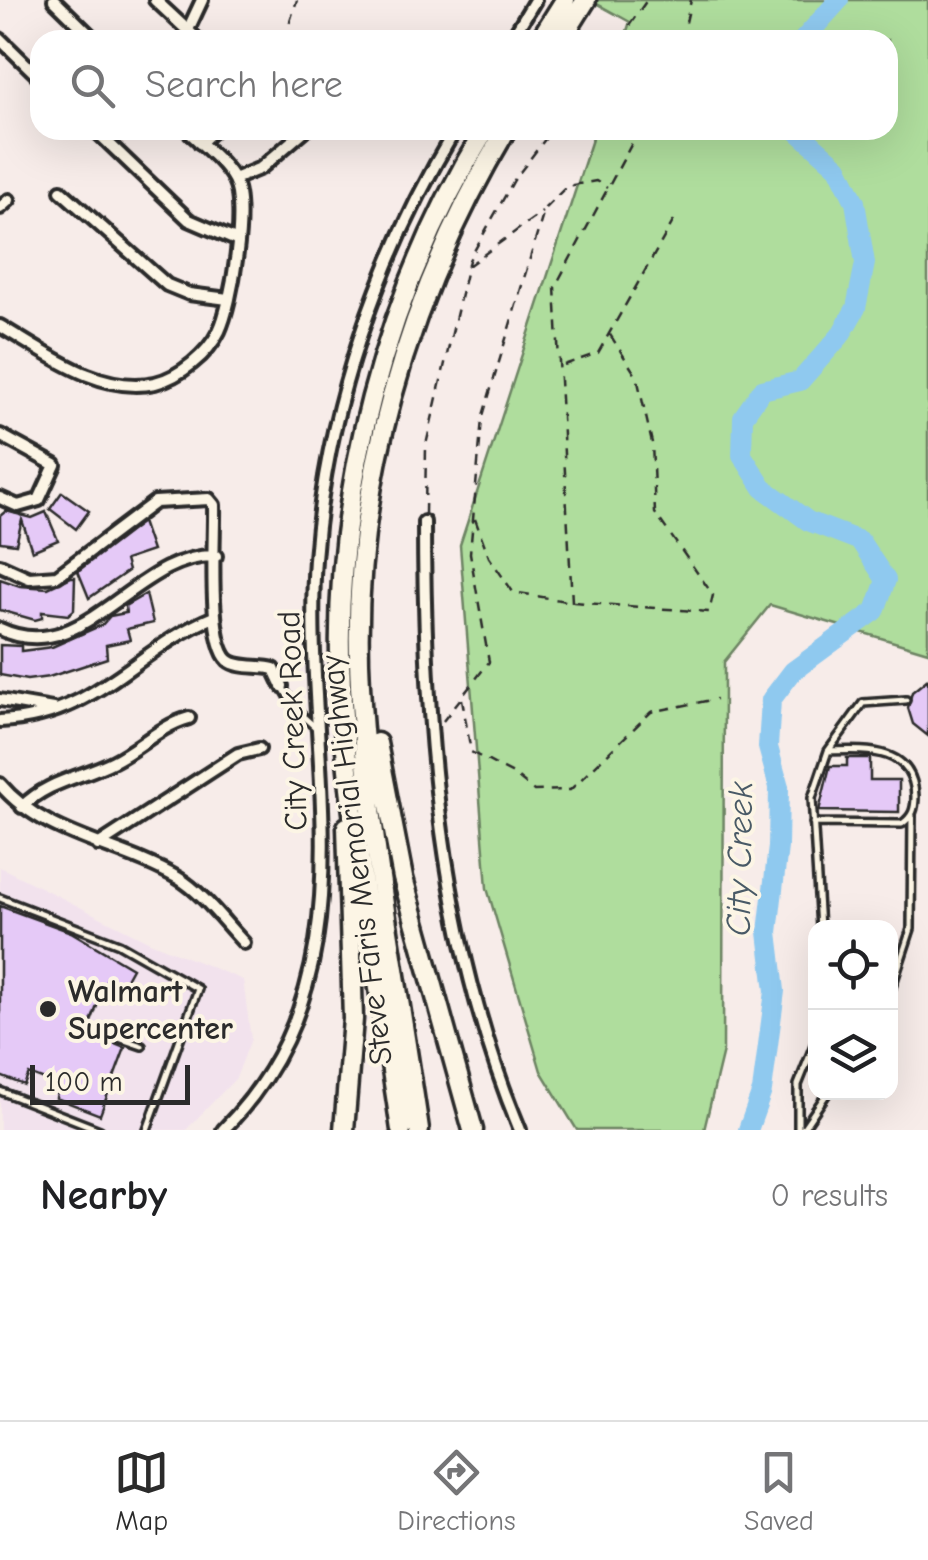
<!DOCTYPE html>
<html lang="en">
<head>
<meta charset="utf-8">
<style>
  :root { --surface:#fff; --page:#f6f6f6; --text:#202124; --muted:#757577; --line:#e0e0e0; --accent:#2b2b2b }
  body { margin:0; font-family:"Comic Neue",sans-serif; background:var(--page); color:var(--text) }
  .controls { position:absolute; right:30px; bottom:30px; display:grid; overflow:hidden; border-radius:20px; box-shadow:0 10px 40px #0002 }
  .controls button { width:90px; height:90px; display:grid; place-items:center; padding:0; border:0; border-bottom:2px solid var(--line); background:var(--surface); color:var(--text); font:50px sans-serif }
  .scale { position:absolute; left:30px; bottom:25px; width:160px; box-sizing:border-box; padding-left:10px; border:5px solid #2b2b2b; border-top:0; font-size:28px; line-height:35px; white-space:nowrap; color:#2b2b2b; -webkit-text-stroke:8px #fcf5e5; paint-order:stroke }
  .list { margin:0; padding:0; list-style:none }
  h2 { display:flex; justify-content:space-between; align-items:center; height:130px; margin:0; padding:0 40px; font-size:42px }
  h2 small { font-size:32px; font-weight:400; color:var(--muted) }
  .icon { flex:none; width:55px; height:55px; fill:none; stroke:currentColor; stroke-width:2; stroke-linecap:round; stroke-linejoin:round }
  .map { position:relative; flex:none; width:928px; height:1130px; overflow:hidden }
  .search { position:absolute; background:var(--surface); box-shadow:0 10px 40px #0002; left:30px; right:30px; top:30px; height:110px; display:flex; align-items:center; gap:25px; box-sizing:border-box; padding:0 35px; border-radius:30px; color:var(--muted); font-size:38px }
  .sheet { height:290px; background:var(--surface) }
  nav { display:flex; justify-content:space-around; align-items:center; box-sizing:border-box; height:140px; border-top:2px solid var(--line); background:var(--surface); font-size:28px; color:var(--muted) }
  nav a { display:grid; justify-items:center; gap:5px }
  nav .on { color:var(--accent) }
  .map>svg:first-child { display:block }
</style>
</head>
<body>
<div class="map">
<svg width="928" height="1130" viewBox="0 0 928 1130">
  <rect width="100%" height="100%" fill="#f7ece9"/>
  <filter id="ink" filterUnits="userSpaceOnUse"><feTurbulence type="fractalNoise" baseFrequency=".01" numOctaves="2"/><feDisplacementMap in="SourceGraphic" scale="20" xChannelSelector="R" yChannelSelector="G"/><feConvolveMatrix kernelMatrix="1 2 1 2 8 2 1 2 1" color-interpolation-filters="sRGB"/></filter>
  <g filter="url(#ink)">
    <path fill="#f2e2ed" d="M0 867 152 943 243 980 251 1039 236 1078 186 1130H0Z"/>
    <path fill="#afdd9d" stroke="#6d8464" stroke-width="2.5" d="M590 0H928V652L770 605 724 662 723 1051 704 1130H577L541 1071 487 888 460 545 595 130H888V40H624L630 22Z"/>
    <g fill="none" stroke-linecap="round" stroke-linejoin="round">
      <path stroke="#8fc9ef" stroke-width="20" d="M803 40 839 0
        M748 1130 762 1091 775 991 768 932 778 847 779 787 768 747 771 700 793 671 875 611 886 580 860 541 808 521 763 488 742 455 743 417 762 390 800 381 840 336 856 308 865 263 855 202 838 167 796 130"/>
    </g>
    <path fill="#e5c9f7" stroke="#2b2b2b" stroke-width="2.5" d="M62 492 89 511 76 529 50 509Z
      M6 511 32 518 46 512 58 540 32 551 22 520 16 544 0 542V516Z
      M142 522 152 551 125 560 128 571 89 598 78 571Z
      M71 577H75L74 610 68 615 42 612V618L35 620 0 610V579L20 586 48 588Z
      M146 594 153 623 127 629 130 640 106 645 107 658 49 677 27 680 0 675V645L21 646V651L52 647 102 625 110 616 126 613 125 606Z
      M928 679V736L913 724 908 708 912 692Z
      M847 758H870V780H899V812L819 811 830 766H847Z
      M0 906 71 932 132 968 122 986 107 979 87 1033 125 1048 100 1115 56 1098 58 1085 29 1074 24 1085 0 1076Z"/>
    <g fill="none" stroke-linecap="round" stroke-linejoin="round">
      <g stroke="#2b2b2b" stroke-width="12">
        <path id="lane" d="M282 686 296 710 315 727
          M813 823 902 824C913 816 915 809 915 796 913 746 865 750 828 751
          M0 898 119 944 198 989 147 1130
          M820 928 812 798 828 751 863 703 906 700
          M890 993 911 929 912 815
          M101 1032 142 1046
          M0 1091 100 1130
          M798 1130V1085L816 1040
          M802 1130 828 1092"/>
      </g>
      <g stroke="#2b2b2b" stroke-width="18">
        <path id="street" d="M54 0 95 40
          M155 0 198 40
          M187 32 202 0
          M0 39 40 78
          M511 40 535 0
          M95 130 189 220 238 241
          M200 143 214 130
          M234 179 261 168 305 130
          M61 191 167 285 189 294 228 299
          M0 208 9 200
          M0 326C45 352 100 395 155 383 180 377 208 354 219 331 232 304 248 207 234 180 225 162 201 144 187 130
          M0 435 55 465 39 500 18 506 0 498
          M424 522C424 729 440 938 520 1130
          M0 565 29 578 57 576 155 502 209 499 214 505C215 536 207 640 228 660 238 669 261 665 274 669L282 686
          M0 629C84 669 135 553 216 556
          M0 700 53 709
          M0 721C97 717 135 649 214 617
          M0 784C44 837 120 844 178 878 203 893 224 922 244 943
          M22 807C47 781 83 777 114 761 140 748 160 726 189 718
          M98 845 238 754 259 749
          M223 1130C380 972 301 757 315 559 326 408 378 259 455 130"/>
      </g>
      <g stroke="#2b2b2b" stroke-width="25">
        <path id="highway" d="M540 40 565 0
          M561 40 586 0
          M377 743 403 878 473 1130
          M344 1130 353 1019 347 827
          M401 1130C380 984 350 835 341 687 331 495 385 294 485 130
          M419 1130C398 983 368 835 360 686 349 491 407 296 506 130"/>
      </g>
      <path stroke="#2b2b2b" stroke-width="2.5" stroke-dasharray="10 8" stroke-linecap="butt" d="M284 40 297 0
        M619 40 647 0
        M682 40 691 0
        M418 130 440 138
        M468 266 542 212
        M564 365 598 353 674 220
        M425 514 426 445 469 260 514 180 552 130
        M475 519 489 557 513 592 572 602 709 612 713 595 655 513 652 443 637 377 609 333
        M572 602 555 287 639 130
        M462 699 471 752 513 774 534 791 570 790 651 712 716 699
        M443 721 489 662 470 553 482 419 545 208 567 186 596 181 607 188"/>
      <use href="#lane" stroke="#fcf5e5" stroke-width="5"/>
      <use href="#street" stroke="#fcf5e5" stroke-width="10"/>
      <use href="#highway" stroke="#fcf5e5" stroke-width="18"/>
    </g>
  </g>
  <circle fill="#2b2b2b" stroke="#fcf5e5" stroke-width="4" cx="48" cy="1009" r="10"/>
  <g text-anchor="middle" stroke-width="8" stroke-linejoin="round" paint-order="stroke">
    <g font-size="32" fill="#2b2b2b" stroke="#fcf5e5">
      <text transform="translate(292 721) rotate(-92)" y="11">City Creek Road</text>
      <text transform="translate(356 860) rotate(-97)" y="11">Steve Faris Memorial Highway</text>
    </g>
    <g font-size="32" font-weight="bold" fill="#2b2b2b" stroke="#fcf5e5" text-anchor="start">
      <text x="68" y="1002">Walmart<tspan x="68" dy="37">Supercenter</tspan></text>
    </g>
    <g font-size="35" font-style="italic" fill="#495a66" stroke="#fcf5e5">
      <text transform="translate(739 859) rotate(-89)" y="12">City Creek</text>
    </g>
  </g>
</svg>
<div class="controls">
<button><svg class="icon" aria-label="locate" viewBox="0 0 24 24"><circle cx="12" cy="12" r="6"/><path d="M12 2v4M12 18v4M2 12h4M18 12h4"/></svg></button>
<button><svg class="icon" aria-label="layers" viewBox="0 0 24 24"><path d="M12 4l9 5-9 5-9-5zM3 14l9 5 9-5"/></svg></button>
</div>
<div class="scale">100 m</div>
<div class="search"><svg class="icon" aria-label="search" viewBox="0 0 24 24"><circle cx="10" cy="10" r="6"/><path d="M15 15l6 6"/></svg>Search here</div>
</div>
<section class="sheet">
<h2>Nearby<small>0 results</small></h2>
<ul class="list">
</ul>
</section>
<nav>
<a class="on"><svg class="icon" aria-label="map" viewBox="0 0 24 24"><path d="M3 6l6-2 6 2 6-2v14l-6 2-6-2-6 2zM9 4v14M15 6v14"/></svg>Map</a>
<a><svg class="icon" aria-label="directions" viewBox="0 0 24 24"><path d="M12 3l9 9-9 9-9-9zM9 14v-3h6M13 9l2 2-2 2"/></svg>Directions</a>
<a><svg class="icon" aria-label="saved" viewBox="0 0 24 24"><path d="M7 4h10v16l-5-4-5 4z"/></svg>Saved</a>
</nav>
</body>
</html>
